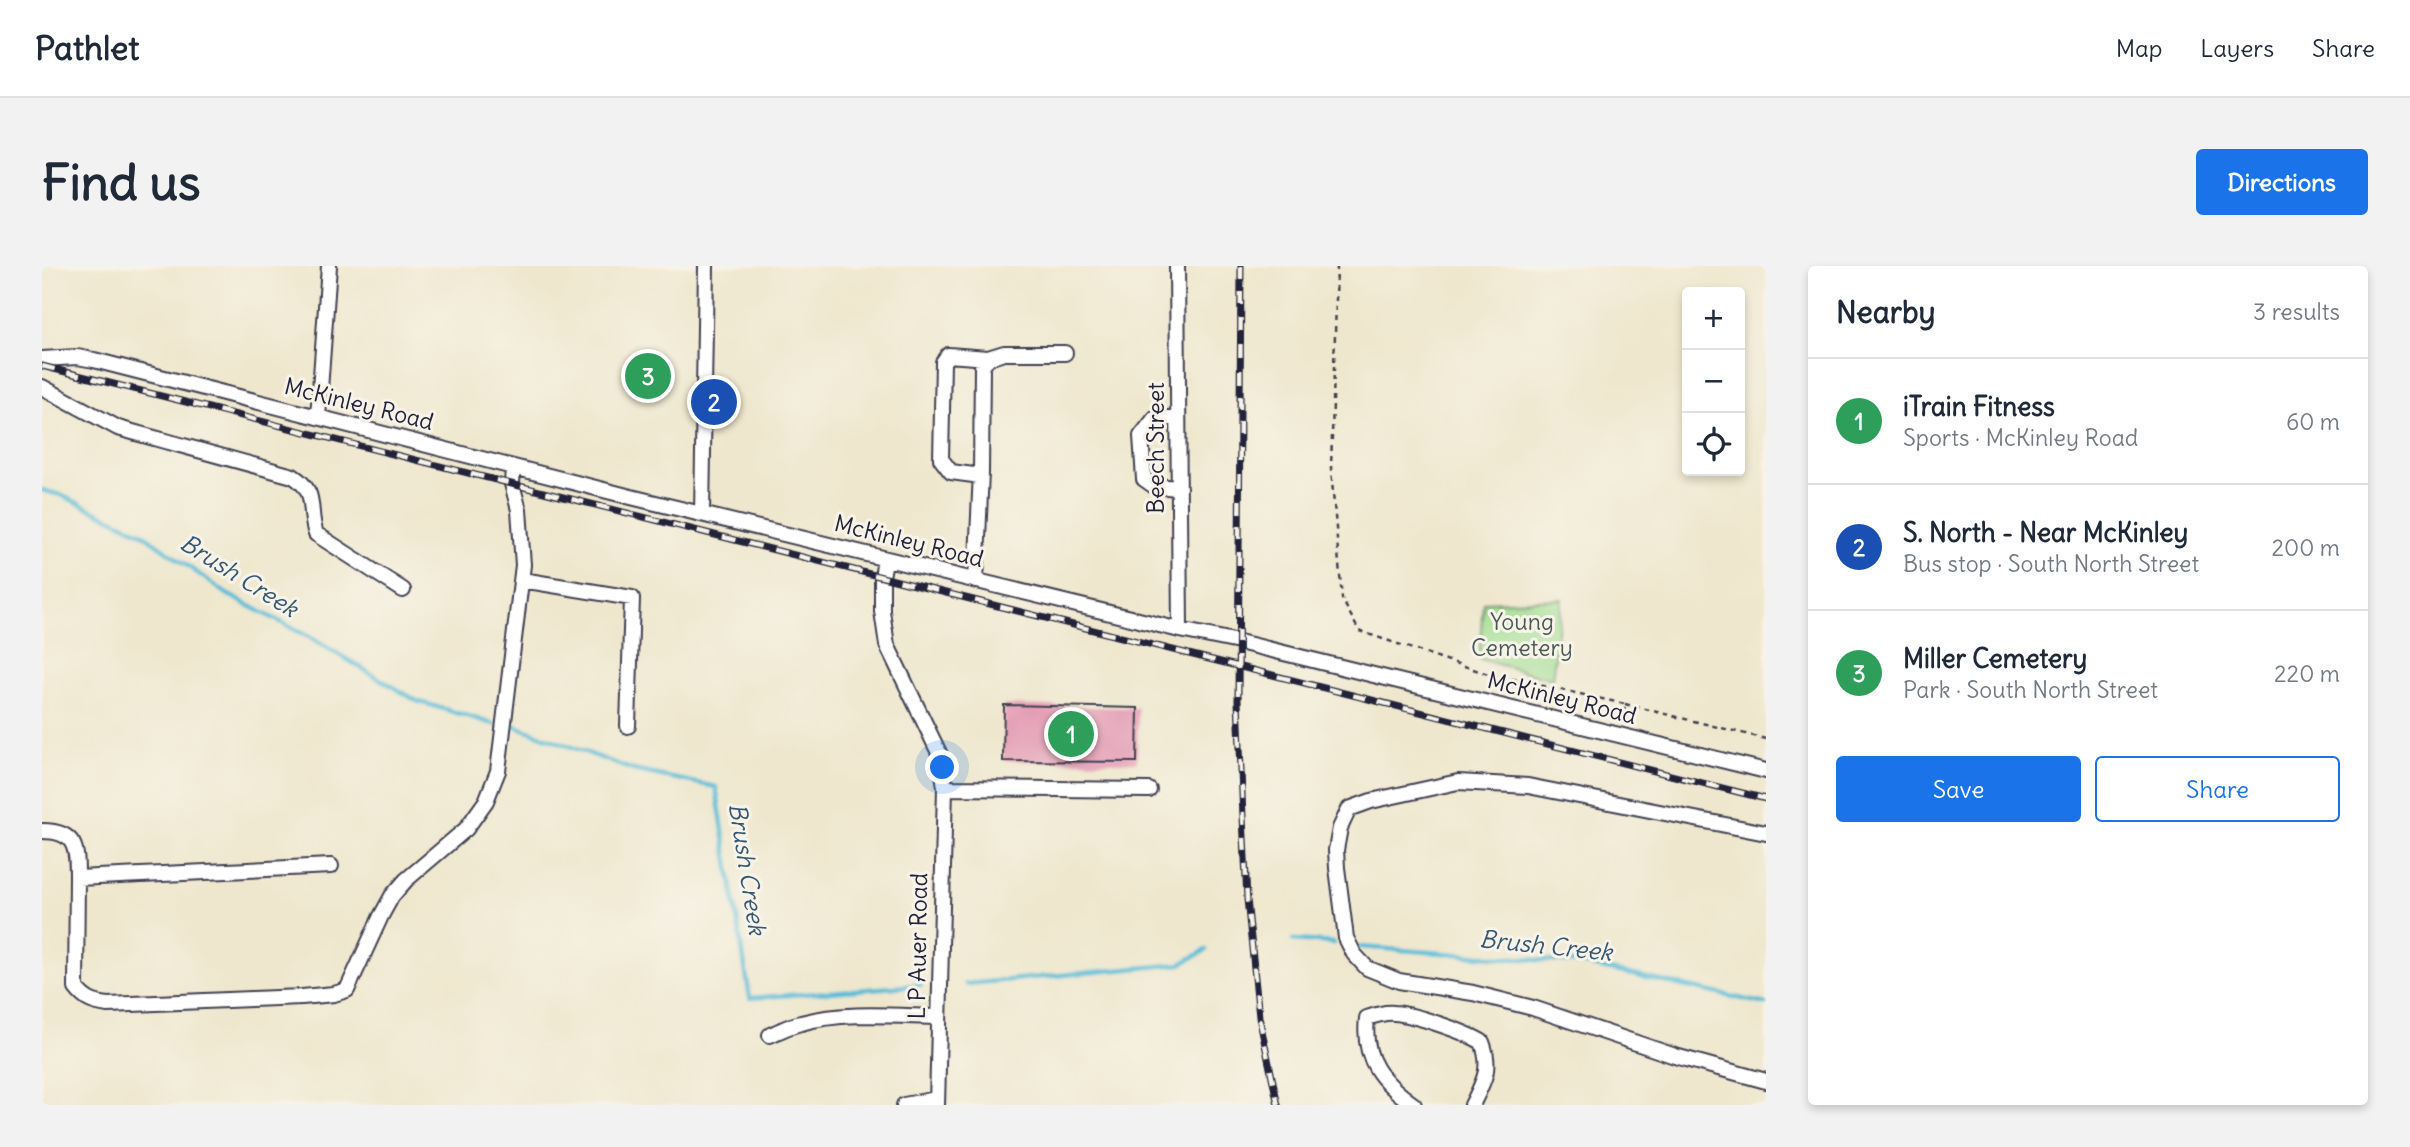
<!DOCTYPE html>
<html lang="en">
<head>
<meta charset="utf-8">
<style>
  :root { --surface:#fff; --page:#f2f2f3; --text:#1f2937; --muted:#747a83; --line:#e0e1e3; --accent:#1a73e8 }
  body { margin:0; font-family:Delius,sans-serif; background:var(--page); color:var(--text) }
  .controls { position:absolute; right:21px; top:21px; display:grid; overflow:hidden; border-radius:7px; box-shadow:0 4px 10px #0003 }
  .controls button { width:63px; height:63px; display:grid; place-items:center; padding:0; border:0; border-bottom:2px solid var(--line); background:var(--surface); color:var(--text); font:35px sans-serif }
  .you { position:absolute; left:901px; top:502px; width:24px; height:24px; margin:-18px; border:5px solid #fff; border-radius:50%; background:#1a73e8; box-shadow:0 0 0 10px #1a73e833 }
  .badge { display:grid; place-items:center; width:46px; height:46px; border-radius:50%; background:var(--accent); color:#fff; font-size:23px; font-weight:700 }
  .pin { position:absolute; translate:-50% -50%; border:4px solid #fff; box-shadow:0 2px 7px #0006 }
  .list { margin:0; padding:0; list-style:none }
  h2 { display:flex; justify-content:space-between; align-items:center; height:91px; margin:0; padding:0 28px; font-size:30px }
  h2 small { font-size:23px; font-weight:400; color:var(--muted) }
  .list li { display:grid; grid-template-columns:46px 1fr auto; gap:21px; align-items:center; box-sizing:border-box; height:126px; padding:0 28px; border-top:2px solid var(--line) }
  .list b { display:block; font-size:26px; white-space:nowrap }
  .list p { margin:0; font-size:23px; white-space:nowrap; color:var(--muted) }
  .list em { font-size:23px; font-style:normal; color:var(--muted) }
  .actions { display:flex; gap:14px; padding:21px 28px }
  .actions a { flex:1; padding:16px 0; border:2px solid var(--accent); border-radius:7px; text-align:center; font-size:24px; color:var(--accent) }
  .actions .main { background:var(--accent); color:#fff }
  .icon { flex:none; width:38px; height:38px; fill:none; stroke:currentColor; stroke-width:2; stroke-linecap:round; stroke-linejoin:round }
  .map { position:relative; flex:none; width:1724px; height:839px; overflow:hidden; border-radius:7px }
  header { display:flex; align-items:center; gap:42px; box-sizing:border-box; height:98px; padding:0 35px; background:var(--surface); border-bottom:2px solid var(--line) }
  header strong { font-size:33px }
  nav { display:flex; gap:38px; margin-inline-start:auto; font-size:24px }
  .intro { display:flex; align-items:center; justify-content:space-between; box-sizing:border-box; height:168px; padding:0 42px }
  h1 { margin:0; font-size:49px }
  .button { padding:18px 32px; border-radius:7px; background:var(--accent); color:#fff; font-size:24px; font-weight:700 }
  main { display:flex; gap:42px; padding:0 42px }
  aside { flex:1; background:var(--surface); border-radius:7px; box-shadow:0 4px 10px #0003 }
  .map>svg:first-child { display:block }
</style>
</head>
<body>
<header>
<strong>Pathlet</strong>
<nav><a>Map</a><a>Layers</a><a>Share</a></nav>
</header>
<div class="intro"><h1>Find us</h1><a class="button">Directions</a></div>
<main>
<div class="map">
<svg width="1724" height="839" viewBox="0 0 1724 839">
  <rect width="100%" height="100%" fill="#f7f3e8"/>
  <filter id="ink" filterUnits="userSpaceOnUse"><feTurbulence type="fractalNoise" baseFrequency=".0143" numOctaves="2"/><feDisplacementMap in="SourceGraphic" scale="14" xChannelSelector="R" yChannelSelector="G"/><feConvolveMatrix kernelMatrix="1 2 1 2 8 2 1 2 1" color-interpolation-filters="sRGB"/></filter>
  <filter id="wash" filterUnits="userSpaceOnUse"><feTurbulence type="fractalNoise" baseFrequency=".00686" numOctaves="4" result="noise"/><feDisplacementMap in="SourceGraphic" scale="28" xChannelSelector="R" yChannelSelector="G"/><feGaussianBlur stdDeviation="1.57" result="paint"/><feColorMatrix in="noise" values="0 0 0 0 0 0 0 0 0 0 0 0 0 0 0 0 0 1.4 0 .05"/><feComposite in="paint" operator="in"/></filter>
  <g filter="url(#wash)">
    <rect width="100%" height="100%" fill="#efe7cd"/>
    <path fill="#a1de92" stroke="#628066" stroke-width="2" d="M1520 333 1510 413 1437 393 1441 336Z"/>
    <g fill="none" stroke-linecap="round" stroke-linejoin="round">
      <path stroke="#58bcd7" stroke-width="4.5" d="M0 224 19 229 98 266 185 328 269 372 375 435 452 458
        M471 459 591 504 674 521 708 732 879 719
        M1251 674 1292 677
        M1318 681 1536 697 1724 738
        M924 718 1139 698 1164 684"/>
    </g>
    <g id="blocks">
      <path fill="#e49db5" d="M962 439 1096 442 1095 496 961 495Z"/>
    </g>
  </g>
  <g filter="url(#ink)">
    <use href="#blocks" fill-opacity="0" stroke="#414051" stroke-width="2"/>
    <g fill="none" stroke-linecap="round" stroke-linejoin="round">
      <g stroke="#414051" stroke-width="18">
        <path id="minor" d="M1135 0 1138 364
          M0 93 35 91 52 94 589 231 1138 364 1197 376 1724 505
          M0 121 76 162 251 210C277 227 265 242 274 268L361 324
          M276 151 287 0
          M1136 152H1113L1099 170 1102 213 1112 220 1137 222
          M939 210 909 206 899 193 901 96 906 89 946 92
          M660 248 664 0
          M843 294 840 311V345L845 379 899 491 903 522 895 839
          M480 314 590 332 586 460
          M934 315 939 206 940 101 946 92 962 87H1023
          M903 522 1107 524
          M0 565C35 565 35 583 35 612L289 600
          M1724 567 1486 520 1416 516 1329 535 1307 543 1298 562 1294 584 1295 602 1304 672 1312 688 1325 702 1357 715 1431 727 1491 742 1633 790 1724 815
          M35 612 34 722C43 734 51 737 66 739L260 731 292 728 305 724 339 650 350 630 364 614 424 563 444 535 456 505 481 299 477 244 470 218 471 201
          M728 769C738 765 748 759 759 757 802 745 852 750 897 751
          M862 839 895 833
          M1372 839C1340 816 1320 794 1325 752 1334 749 1343 746 1352 747 1371 748 1424 766 1440 776 1450 802 1442 815 1430 839"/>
      </g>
      <path stroke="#414051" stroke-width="2.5" stroke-dasharray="5 5" stroke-linecap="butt" d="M1295 0 1289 203 1300 333 1317 365 1443 407 1583 438 1581 457
        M1583 438 1724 473"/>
      <use href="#minor" stroke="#fff" stroke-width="14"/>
      <g stroke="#22223b" stroke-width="7">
        <path id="rail" d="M1199 0 1196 435 1201 551 1205 633 1217 751 1236 839
          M0 100 1724 533"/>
      </g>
      <use href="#rail" stroke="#f7f3e8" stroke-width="4.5" stroke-dasharray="13" stroke-linecap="butt"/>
    </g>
  </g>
  <g text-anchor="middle" stroke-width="6" stroke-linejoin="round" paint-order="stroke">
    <g font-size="23" fill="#22223b" stroke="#f7f3e8">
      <text transform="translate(317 138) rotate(14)" y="8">McKinley Road</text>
      <text transform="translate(1114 182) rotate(-90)" y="8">Beech Street</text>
      <text transform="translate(867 275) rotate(14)" y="8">McKinley Road</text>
      <text transform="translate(1520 432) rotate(14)" y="8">McKinley Road</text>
      <text transform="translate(876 680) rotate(-89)" y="8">L P Auer Road</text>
    </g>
    <g font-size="23" fill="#485a55" stroke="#f7f3e8">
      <text x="1480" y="364">Young<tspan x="1480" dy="26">Cemetery</tspan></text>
    </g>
    <g font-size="24" font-style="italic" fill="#355872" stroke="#f7f3e8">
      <text transform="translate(197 310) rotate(32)" y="8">Brush Creek</text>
      <text transform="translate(705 603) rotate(81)" y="8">Brush Creek</text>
      <text transform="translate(1504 680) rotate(6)" y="8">Brush Creek</text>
    </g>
  </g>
</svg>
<div class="controls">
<button>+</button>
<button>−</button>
<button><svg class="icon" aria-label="locate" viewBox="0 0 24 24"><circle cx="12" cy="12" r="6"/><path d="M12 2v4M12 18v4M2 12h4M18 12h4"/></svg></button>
</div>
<div class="you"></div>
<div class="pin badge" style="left:1029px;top:468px;background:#2e9e5b">1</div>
<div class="pin badge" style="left:672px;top:136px;background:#1a4fb4">2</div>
<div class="pin badge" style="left:606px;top:110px;background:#2e9e5b">3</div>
</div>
<aside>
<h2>Nearby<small>3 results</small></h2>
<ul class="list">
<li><span class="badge" style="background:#2e9e5b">1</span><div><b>iTrain Fitness</b><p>Sports · McKinley Road</p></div><em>60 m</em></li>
<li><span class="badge" style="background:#1a4fb4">2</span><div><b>S. North - Near McKinley</b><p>Bus stop · South North Street</p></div><em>200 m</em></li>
<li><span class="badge" style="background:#2e9e5b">3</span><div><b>Miller Cemetery</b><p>Park · South North Street</p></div><em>220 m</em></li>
</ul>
<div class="actions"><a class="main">Save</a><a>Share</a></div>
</aside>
</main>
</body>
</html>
